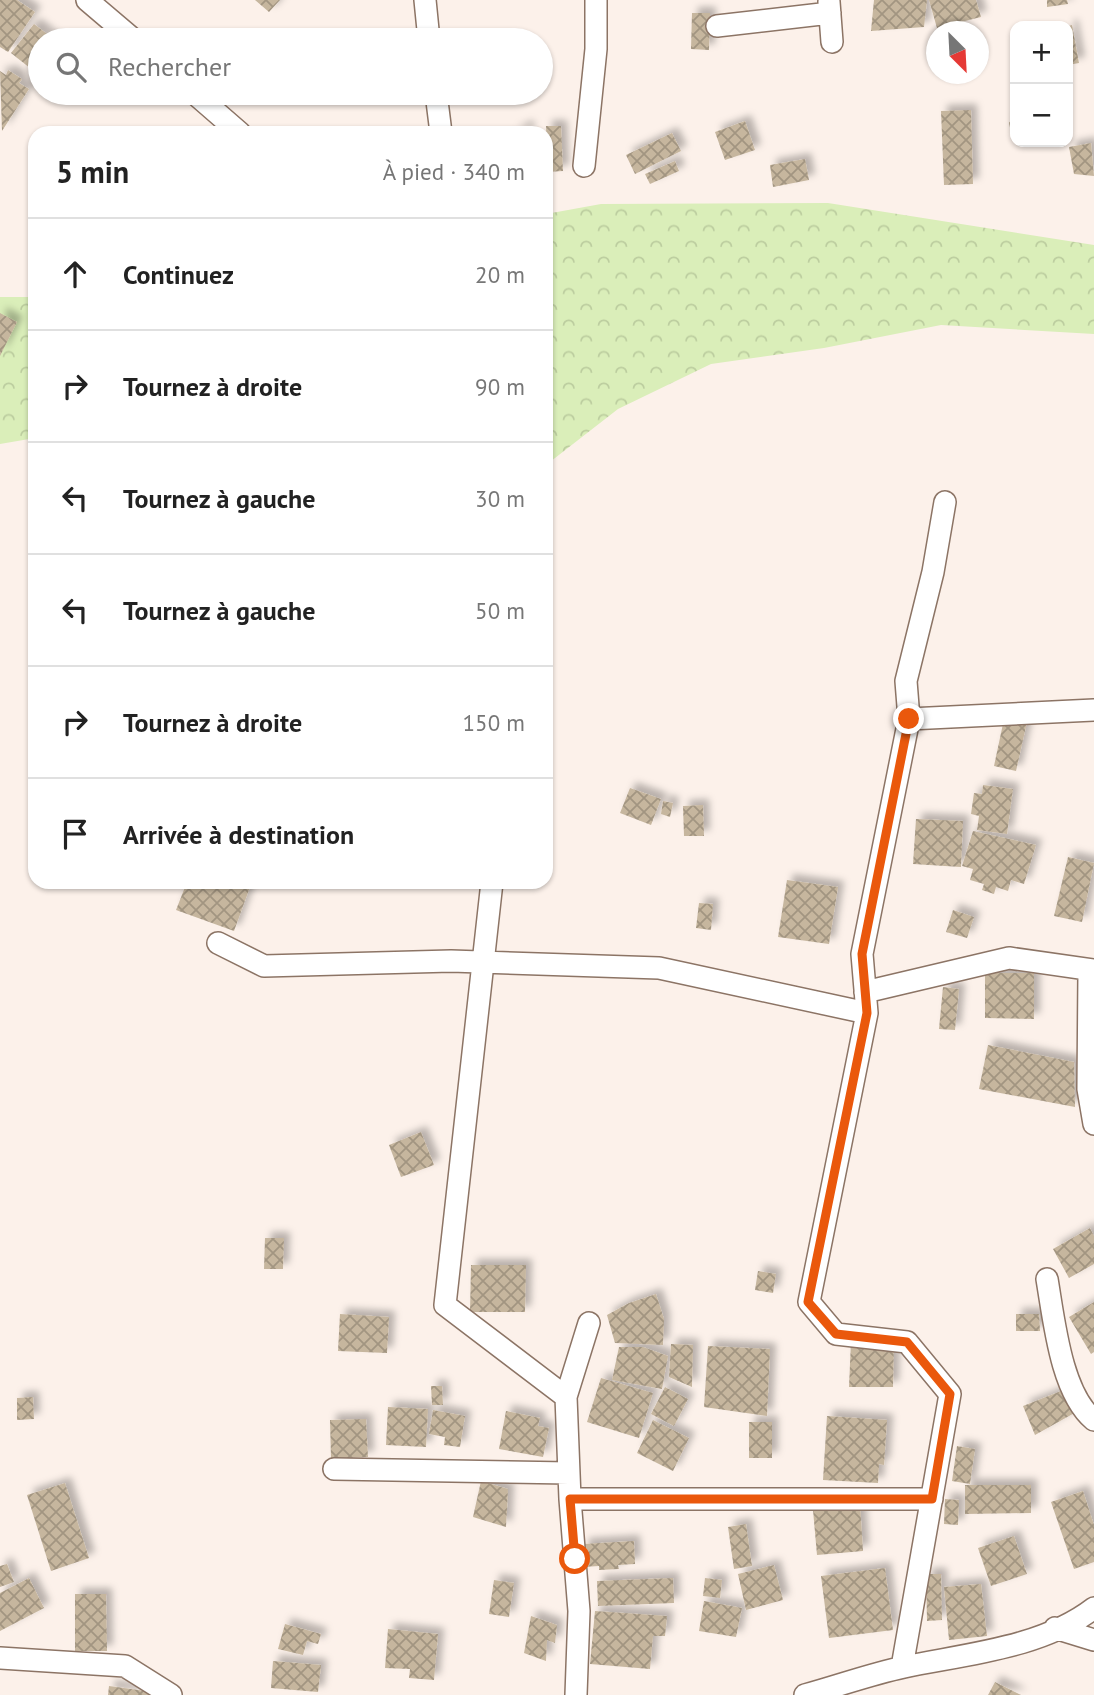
<!DOCTYPE html>
<html lang="fr">
<head>
<meta charset="utf-8">
<style>
  :root { --surface:#fff; --page:#f2f2f2; --text:#222; --muted:#767676; --line:#e0e0e0 }
  body { margin:0; font-family:"PT Sans",sans-serif; background:var(--page); color:var(--text) }
  .controls { position:absolute; right:21px; top:21px; display:grid; overflow:hidden; border-radius:14px; box-shadow:0 2px 5px #0004 }
  .controls button { width:63px; height:63px; display:grid; place-items:center; padding:0; border:0; border-bottom:2px solid var(--line); background:var(--surface); color:var(--text); font:35px sans-serif }
  .compass { position:absolute; left:926px; top:21px; width:63px; height:63px; border-radius:50%; background:var(--surface); box-shadow:0 2px 5px #0004; rotate:156deg }
  .stop { position:absolute; width:21px; height:21px; margin:-16px; border:5px solid #ea580c; border-radius:50%; background:#fff }
  .stop.end { background:#ea580c; border-color:#fff; box-shadow:0 2px 7px #0008 }
  .list { margin:0; padding:0; list-style:none }
  h2 { display:flex; justify-content:space-between; align-items:center; height:91px; margin:0; padding:0 28px; font-size:30px }
  h2 small { font-size:23px; font-weight:400; color:var(--muted) }
  .list li { display:grid; grid-template-columns:46px 1fr auto; gap:21px; align-items:center; box-sizing:border-box; height:112px; padding:0 28px; border-top:2px solid var(--line) }
  .list b { display:block; font-size:26px; white-space:nowrap }
  .list em { font-size:23px; font-style:normal; color:var(--muted) }
  .icon { flex:none; width:38px; height:38px; fill:none; stroke:currentColor; stroke-width:2; stroke-linecap:round; stroke-linejoin:round }
  .map { position:relative; flex:none; width:1094px; height:1695px; overflow:hidden }
  .search { position:absolute; background:var(--surface); box-shadow:0 2px 5px #0004; left:28px; top:28px; width:525px; height:77px; display:flex; align-items:center; gap:18px; box-sizing:border-box; padding:0 24px; border-radius:38px; color:var(--muted); font-size:26px }
  .panel { position:absolute; background:var(--surface); box-shadow:0 2px 5px #0004; left:28px; top:126px; width:525px; height:763px; border-radius:21px }
  .map>svg:first-child { display:block }
</style>
</head>
<body>
<div class="map">
<svg width="1094" height="1695" viewBox="0 0 1094 1695">
  <defs>
    <pattern id="forest-crowns" width="20" height="18" patternUnits="userSpaceOnUse" patternTransform="scale(1.75)"><rect width="20" height="18" fill="#daeeb9"/><path d="M2 6a3 3 0 1 1 6 0M12 15a3 3 0 1 1 6 0" fill="none" stroke="#bccd9f"/></pattern>
    <pattern id="building-cross-hatch" width="8" height="8" patternUnits="userSpaceOnUse" patternTransform="scale(1.75)"><rect width="8" height="8" fill="#c6b69e"/><path d="M0 0l8 8M0 8l8-8" fill="none" stroke="#a29581"/></pattern>
    <filter id="shadow"><feDropShadow dx="6" dy="-6" stdDeviation="3.5" flood-color="#0004"/></filter>
  </defs>
  <rect width="100%" height="100%" fill="#fcf1ea"/>
  <path fill="url(#forest-crowns)" d="M828 203 1094 245V334L941 325 824 348 711 364 618 409 546 465V214L601 204Z
    M0 297H35V438L0 444Z"/>
  <path fill="url(#building-cross-hatch)" filter="url(#shadow)" d="M0 0H17L35 12 8 52 0 47Z
    M255 0H280L269 12Z
    M874 0H927L924 27 871 31Z
    M929 0H976L981 17 937 28Z
    M1047 0H1067L1068 4 1047 7Z
    M692 13H710L709 50 691 49Z
    M34 24 55 40H40V76L11 53Z
    M1072 25 1079 63 1068 65V26Z
    M8 70 22 79 19 83 29 89 2 131 0 71 6 75Z
    M971 110 973 184 944 185 941 111Z
    M745 121 755 150 725 160 715 132Z
    M1015 121V139H1012L1009 122Z
    M527 126 530 133H511Z
    M546 126H561L563 171 548 172Z
    M672 133 681 151 635 174 626 155Z
    M1091 143 1094 176 1074 174 1069 147Z
    M805 159 809 180 773 187 770 165Z
    M675 161 679 171 650 184 645 174Z
    M0 313 17 322 0 356Z
    M1029 713 1016 771 994 766 1004 719Z
    M983 785 1013 789 1007 834 977 830 979 816 971 814 974 793 982 794Z
    M630 788 661 799 651 825 620 813Z
    M663 801 673 803 670 817 661 814Z
    M703 805 704 836H684L683 806Z
    M916 819 963 821 961 867 913 864Z
    M973 831 1036 845 1024 884 1011 880 1008 891 996 887 994 894 982 890 984 884 970 880 973 869 962 866Z
    M1068 857 1094 863 1082 922 1054 916Z
    M787 880 838 887 829 944 778 937Z
    M187 882H235L250 887 234 931 176 910Z
    M699 903 713 904 711 930 696 928Z
    M953 910 974 917 967 938 946 932Z
    M985 973H1034V1019L985 1018Z
    M943 987 959 989 955 1030 939 1029Z
    M988 1045 1074 1062 1075 1107 979 1089Z
    M421 1132 434 1165 401 1177 389 1145Z
    M1090 1228 1094 1236V1264L1069 1278 1053 1249Z
    M265 1238H284L283 1269H264Z
    M471 1265H526L525 1312H470Z
    M758 1271 776 1274 773 1293 755 1290Z
    M656 1294 664 1319 663 1345 615 1343 607 1315 629 1303Z
    M1094 1302V1352L1091 1354 1069 1317Z
    M340 1314 389 1317 387 1353 338 1351Z
    M1016 1314H1039L1040 1331H1016Z
    M851 1341 894 1342 893 1387H849Z
    M671 1344 693 1345 692 1387 669 1377Z
    M708 1346 770 1349 767 1416 704 1407Z
    M619 1347H643L668 1356 662 1389 612 1380Z
    M601 1378 653 1393 639 1438 587 1422Z
    M431 1386H442L443 1405H432Z
    M665 1387 688 1399 674 1426 651 1414Z
    M1061 1391 1078 1411 1035 1435 1023 1406Z
    M33 1397 34 1419 17 1420V1398Z
    M388 1407 428 1409 426 1447 386 1445Z
    M433 1410 465 1416 460 1447 444 1445 445 1437 429 1434Z
    M506 1411 540 1418 538 1426 549 1428 543 1457 499 1449Z
    M827 1416 887 1420 884 1465 879 1464 878 1483 823 1480Z
    M366 1419 368 1457 331 1459 330 1420Z
    M653 1420 689 1438 673 1471 637 1453Z
    M749 1422H772V1458H749Z
    M957 1446 975 1449 970 1484 952 1481Z
    M481 1481 508 1489 506 1527 473 1517Z
    M65 1483 89 1558 51 1571 27 1495Z
    M965 1485H1031V1513L965 1514Z
    M1083 1491 1094 1525V1562L1074 1569 1051 1502Z
    M945 1499 959 1500 958 1525 944 1524Z
    M860 1505 863 1551 817 1555 813 1510Z
    M746 1524 752 1566 734 1569 728 1527Z
    M1014 1536 1027 1574 991 1586 978 1548Z
    M634 1541 635 1564 618 1565 619 1569 599 1570V1566L583 1567V1544Z
    M7 1564 14 1582 0 1587V1566Z
    M774 1565 783 1600 746 1610 738 1574Z
    M885 1568 893 1630 829 1638 821 1576Z
    M926 1574H941L942 1620 927 1621Z
    M29 1578 44 1608 0 1631V1593Z
    M673 1578 674 1603 598 1606 597 1581Z
    M705 1578 722 1580 720 1598 703 1596Z
    M494 1580 514 1583 509 1617 489 1614Z
    M981 1584 987 1636 949 1640 944 1587Z
    M75 1594H106L107 1651H75Z
    M704 1601 742 1608 736 1637 699 1631Z
    M595 1611 667 1616 665 1636H653L650 1669 590 1664Z
    M531 1616 557 1625 555 1643 547 1640 546 1661 524 1653Z
    M285 1624 321 1634 318 1644 307 1641 303 1655 278 1649Z
    M388 1629 438 1634 434 1680 409 1678 410 1669 385 1668Z
    M273 1661 321 1665 318 1692 271 1688Z
    M995 1682 1021 1695H988Z
    M109 1686 153 1692V1695H108Z"/>
  <g fill="none" stroke-linecap="round" stroke-linejoin="round">
    <g stroke="#8c7465" stroke-width="24">
      <path id="street" d="M87 0 134 40
        M425 0 429 40
        M829 2 832 42
        M717 26 830 13
        M194 93 240 133
        M436 93 441 133
        M584 166 596 49V0
        M909 719 906 681 933 572 945 502
        M492 882 445 1305 566 1397
        M218 943 264 966 451 961 659 968 867 1013
        M1089 972 1088 1089 1094 1124
        M865 992 1009 958 1094 970
        M1047 1279C1054 1320 1061 1393 1094 1420
        M334 1469 569 1473
        M570 1499H932
        M1055 1628 1094 1640
        M0 1658 125 1666 171 1695
        M902 1667 950 1394 907 1342 836 1334 809 1302 867 1013 862 954 909 719 1094 710
        M576 1695 579 1611 570 1499 566 1397 589 1323
        M805 1695C838 1686 871 1674 904 1667 966 1654 1042 1648 1094 1608"/>
    </g>
    <use href="#street" stroke="#fff" stroke-width="21"/>
  </g>
  <g fill="none" stroke-linecap="round" stroke-linejoin="round">
    <path stroke="#ea580c" stroke-width="9" d="M575 1559 570 1499H932L950 1394 907 1342 836 1334 808 1302 867 1013 862 954 909 719"/>
  </g>
</svg>
<div class="controls">
<button>+</button>
<button>−</button>
</div>
<svg class="compass" viewBox="-18 -18 36 36"><path d="M0-13l5 13h-10z" fill="#e53935"/><path d="M0 13l5-13h-10z" fill="#767676"/></svg>
<div class="stop" style="left:575px;top:1559px"></div>
<div class="stop end" style="left:909px;top:719px"></div>
<div class="search"><svg class="icon" aria-label="search" viewBox="0 0 24 24"><circle cx="10" cy="10" r="6"/><path d="M15 15l6 6"/></svg>Rechercher</div>
<section class="panel">
<h2>5 min<small>À pied · 340 m</small></h2>
<ul class="list">
<li><svg class="icon" aria-label="ahead" viewBox="0 0 24 24"><path d="M12 20V5M6 11l6-6 6 6"/></svg><div><b>Continuez</b></div><em>20 m</em></li>
<li><svg class="icon" aria-label="right" viewBox="0 0 24 24"><path d="M7 20v-9h11M14 6l5 5-5 5"/></svg><div><b>Tournez à droite</b></div><em>90 m</em></li>
<li><svg class="icon" aria-label="left" viewBox="0 0 24 24"><path d="M17 20v-9H6M10 6l-5 5 5 5"/></svg><div><b>Tournez à gauche</b></div><em>30 m</em></li>
<li><svg class="icon" aria-label="left" viewBox="0 0 24 24"><path d="M17 20v-9H6M10 6l-5 5 5 5"/></svg><div><b>Tournez à gauche</b></div><em>50 m</em></li>
<li><svg class="icon" aria-label="right" viewBox="0 0 24 24"><path d="M7 20v-9h11M14 6l5 5-5 5"/></svg><div><b>Tournez à droite</b></div><em>150 m</em></li>
<li><svg class="icon" aria-label="arrive" viewBox="0 0 24 24"><path d="M6 21V4h12l-3 4 3 4H6"/></svg><div><b>Arrivée à destination</b></div></li>
</ul>
</section>
</div>
</body>
</html>
